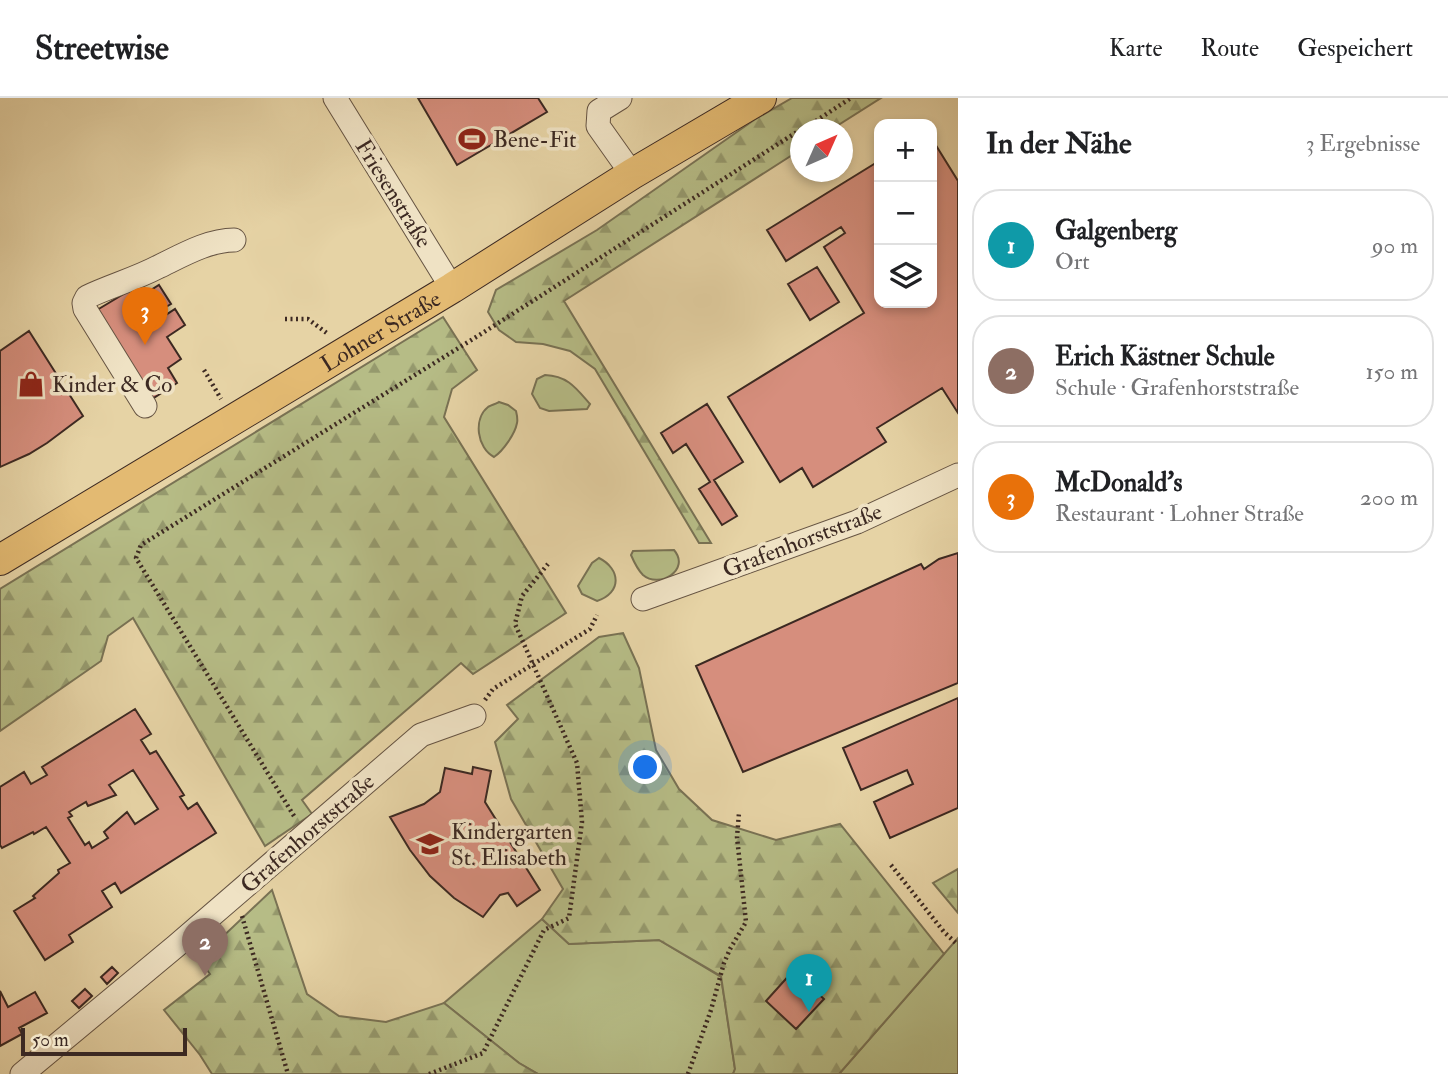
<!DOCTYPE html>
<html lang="de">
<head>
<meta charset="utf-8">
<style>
  :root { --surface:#fff; --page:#f2f2f2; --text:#202124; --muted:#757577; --line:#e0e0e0; --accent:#db2777 }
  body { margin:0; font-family:"IM FELL Double Pica",serif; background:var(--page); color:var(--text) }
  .controls { position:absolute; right:21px; top:21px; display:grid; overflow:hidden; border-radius:14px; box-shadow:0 4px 10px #0003 }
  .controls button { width:63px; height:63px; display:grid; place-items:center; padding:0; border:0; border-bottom:2px solid var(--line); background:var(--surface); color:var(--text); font:35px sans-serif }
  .compass { position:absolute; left:790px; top:21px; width:63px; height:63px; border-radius:50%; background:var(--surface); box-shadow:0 4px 10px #0003; rotate:45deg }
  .scale { position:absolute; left:21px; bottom:18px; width:166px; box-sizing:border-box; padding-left:7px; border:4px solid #3c2922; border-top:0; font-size:19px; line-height:24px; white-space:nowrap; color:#3c2922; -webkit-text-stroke:5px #efe2c4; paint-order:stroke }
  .you { position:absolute; left:646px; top:670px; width:24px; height:24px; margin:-18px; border:5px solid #fff; border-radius:50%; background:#1a73e8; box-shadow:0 0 0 10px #1a73e833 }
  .badge { display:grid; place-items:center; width:46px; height:46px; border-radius:50%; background:var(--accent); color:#fff; font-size:23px; font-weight:700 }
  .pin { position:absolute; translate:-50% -58px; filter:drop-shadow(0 2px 4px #0008) }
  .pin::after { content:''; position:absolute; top:37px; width:24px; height:21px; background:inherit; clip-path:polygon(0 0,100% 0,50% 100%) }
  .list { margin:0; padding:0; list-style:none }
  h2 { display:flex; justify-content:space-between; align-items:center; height:91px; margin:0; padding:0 28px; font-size:30px }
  h2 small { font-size:23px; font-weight:400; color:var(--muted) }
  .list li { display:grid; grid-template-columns:46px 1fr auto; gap:21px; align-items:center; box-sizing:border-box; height:112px; margin:0 14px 14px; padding:0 14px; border:2px solid var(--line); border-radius:28px }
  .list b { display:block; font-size:26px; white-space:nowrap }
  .list p { margin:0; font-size:23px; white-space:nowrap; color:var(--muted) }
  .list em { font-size:23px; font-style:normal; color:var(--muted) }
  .icon { flex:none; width:38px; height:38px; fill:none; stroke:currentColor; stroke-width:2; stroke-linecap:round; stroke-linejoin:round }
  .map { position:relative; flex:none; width:958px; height:976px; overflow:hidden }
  header { display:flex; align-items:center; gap:42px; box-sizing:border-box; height:98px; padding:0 35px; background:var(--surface); border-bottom:2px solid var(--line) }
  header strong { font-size:33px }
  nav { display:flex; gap:38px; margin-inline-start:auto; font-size:24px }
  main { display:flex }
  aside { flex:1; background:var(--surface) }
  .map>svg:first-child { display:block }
</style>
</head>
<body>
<header>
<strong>Streetwise</strong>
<nav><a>Karte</a><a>Route</a><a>Gespeichert</a></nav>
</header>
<main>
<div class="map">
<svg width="958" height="976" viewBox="0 0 958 976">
  <defs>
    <pattern id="forest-firs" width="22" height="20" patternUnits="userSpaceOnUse" patternTransform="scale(1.75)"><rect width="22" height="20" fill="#b6bc86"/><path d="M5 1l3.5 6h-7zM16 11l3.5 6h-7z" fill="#95996d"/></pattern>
  </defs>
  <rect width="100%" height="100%" fill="#e6d3a5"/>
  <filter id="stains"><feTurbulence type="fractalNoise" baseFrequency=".00286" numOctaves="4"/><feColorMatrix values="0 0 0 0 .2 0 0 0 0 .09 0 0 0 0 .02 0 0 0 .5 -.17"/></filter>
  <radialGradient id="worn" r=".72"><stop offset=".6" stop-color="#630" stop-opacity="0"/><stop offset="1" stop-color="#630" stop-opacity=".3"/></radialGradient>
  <path fill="#b6bc86" stroke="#797254" stroke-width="2" d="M545 277C568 278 576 290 590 306L587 311 549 313 540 310 532 296 537 281Z
    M499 304 508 307 516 313C517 317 518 321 517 325 515 336 503 353 494 359 477 350 473 321 488 309 489 308 498 305 499 304Z
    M674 452C691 472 659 491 643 477 638 472 634 464 631 457L633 453Z
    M599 460C621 471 622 495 597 503L582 496 578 488 592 465Z
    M542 821 569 846 659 842 721 879 735 971 733 976H538L519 965 444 905Z
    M958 840V976H839Z"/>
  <path fill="url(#forest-firs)" stroke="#797254" stroke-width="2" d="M792 0H881L832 31 800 32V52L564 203 711 445H699L595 271 570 253 543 246 516 244 499 232 488 214 496 192 597 132 754 22Z
    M443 219 477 272 452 291 444 319 566 515 473 576 461 565 302 702 312 716 265 748 133 520 108 538 101 563 0 633V491Z
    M623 535 639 570 656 652 679 691 712 722 776 742 840 726 944 856 839 976H733L735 971 721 878 659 842 569 846 542 821 563 791 511 701 495 644 518 621 507 607 599 539Z
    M958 771V815L933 785Z
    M272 792 307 896 339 918 386 924 444 905 519 965 538 976H212L200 957 164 912 210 876 199 861Z"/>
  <path fill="#d68e7d" stroke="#3c2922" stroke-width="2" fill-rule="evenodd" d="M418 0H538L547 14 457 67Z
    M932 41 958 83V315L942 290 877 330 886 344 813 389 802 370 780 384 728 299 864 215 824 149 845 135 841 129 786 163 767 132 879 63V205H932Z
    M817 169 839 204 810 222 788 186Z
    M159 187 171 206 154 216 158 222 175 211 185 227 167 239 181 261 168 270 177 285 152 301 97 212 137 188 143 197Z
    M29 233 83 318 47 345 29 356 0 369V253Z
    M707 306 743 364 714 382 737 418 722 427 699 391 710 384 686 346 673 355 661 335Z
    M958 455V585L743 674 696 568 921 466 924 471 939 461Z
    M958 600V710L890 740 874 704 913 686 907 672 861 692 843 650Z
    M135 611 151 636 141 642 150 656 156 653 184 697 180 699 188 711 197 705 216 735 121 795 115 785 102 793 112 809 69 837 73 844 45 862 14 813 35 800 33 798 59 775 58 772 70 765 46 729 34 736 33 734 2 750 0 747V689L24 674 31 686 47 677 42 669ZM133 672 158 711 135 726 127 714 104 734 108 740 92 750 89 744 85 747 68 720 72 718 69 714 86 704 88 708 116 697 109 687Z
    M473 669 491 673 485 704 540 792 517 808 508 795 500 797 483 819 454 800 430 778 410 752 390 719 424 706 440 694 445 670 472 676Z
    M112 869 118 875 107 886 101 879Z
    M793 873 824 901 796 931 766 903Z
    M85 891 92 898 79 910 72 903Z
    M0 893 8 909 35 894 47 915 19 930 22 936 0 948Z"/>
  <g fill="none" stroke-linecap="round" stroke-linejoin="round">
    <g stroke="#665443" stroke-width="25">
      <path id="minor" d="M335 0 452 190
        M620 0 599 13 598 28 632 76
        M145 308 85 211 84 205 87 199C110 188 135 181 158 169 181 158 208 142 234 142
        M643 501 857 424 958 377
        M22 976 176 848 421 637 474 618"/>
    </g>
    <g stroke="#3c2922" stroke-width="32">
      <g id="major">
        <path id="s1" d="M0 462 452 190 632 76 761 0"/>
      </g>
    </g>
    <path stroke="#3c2922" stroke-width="4.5" stroke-dasharray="2 3.5" stroke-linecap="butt" d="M802 32 851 0
      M285 221H308L328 236
      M204 272 221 301
      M485 602 493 591 590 531 597 517
      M294 718 136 460 141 447 481 236 800 32
      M891 767 944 834 958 847
      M242 818 288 976
      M429 976 483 955 544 832 569 820 582 724 577 665 515 526 522 498 548 466
      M688 976 711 912 724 865 730 851 746 824 737 739 739 715"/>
    <use href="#minor" stroke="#efe2c4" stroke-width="23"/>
    <use href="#major" stroke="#e3ba72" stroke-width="30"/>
  </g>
  <defs>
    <g id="stadium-bare" transform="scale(2.1)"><path d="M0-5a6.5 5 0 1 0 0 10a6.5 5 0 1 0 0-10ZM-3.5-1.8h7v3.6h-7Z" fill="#8f2418" stroke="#efe2c4" stroke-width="2.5" paint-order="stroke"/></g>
    <g id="shop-bare" transform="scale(2.1)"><path d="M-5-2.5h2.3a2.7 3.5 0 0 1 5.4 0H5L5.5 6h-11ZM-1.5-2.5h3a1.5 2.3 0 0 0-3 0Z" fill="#8f2418" stroke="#efe2c4" stroke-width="2.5" paint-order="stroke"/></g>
    <g id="school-bare" transform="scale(2.1)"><path d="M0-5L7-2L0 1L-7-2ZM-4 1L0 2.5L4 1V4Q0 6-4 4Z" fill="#8f2418" stroke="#efe2c4" stroke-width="2.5" paint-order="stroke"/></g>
  </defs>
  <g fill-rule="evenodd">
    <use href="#stadium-bare" x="472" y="41"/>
    <use href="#shop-bare" x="31" y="286"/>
    <use href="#school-bare" x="430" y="746"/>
  </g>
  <g text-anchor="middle" stroke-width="7" stroke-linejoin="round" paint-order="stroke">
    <g font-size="23" fill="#3c2922" stroke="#efe2c4" text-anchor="start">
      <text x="493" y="49">Bene-Fit</text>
      <text x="52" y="294">Kinder &amp; Co</text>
      <text x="451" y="741">Kindergarten<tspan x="451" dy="26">St. Elisabeth</tspan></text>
    </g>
    <g font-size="23" fill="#3c2922" stroke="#efe2c4">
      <text transform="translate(394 95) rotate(58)" y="8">Friesenstraße</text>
      <text dy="8" stroke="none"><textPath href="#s1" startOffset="444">Lohner Straße</textPath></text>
      <text transform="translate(802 442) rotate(-21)" y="8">Grafenhorststraße</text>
      <text transform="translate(307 735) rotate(-41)" y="8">Grafenhorststraße</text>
    </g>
  </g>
  <rect width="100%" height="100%" filter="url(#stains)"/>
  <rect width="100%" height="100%" fill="url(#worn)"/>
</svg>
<div class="controls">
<button>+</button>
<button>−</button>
<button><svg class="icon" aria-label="layers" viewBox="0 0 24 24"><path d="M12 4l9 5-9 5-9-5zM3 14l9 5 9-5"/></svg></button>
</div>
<svg class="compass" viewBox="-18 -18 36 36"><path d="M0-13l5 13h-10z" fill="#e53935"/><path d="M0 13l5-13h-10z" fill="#757577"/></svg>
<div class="scale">50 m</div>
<div class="you"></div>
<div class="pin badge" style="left:809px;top:914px;background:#0f9aa8">1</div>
<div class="pin badge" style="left:205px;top:878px;background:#8d6e63">2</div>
<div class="pin badge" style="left:145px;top:247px;background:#e8710a">3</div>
</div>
<aside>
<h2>In der Nähe<small>3 Ergebnisse</small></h2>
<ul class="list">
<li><span class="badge" style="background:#0f9aa8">1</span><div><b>Galgenberg</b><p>Ort</p></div><em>90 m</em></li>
<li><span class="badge" style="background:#8d6e63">2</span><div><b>Erich Kästner Schule</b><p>Schule · Grafenhorststraße</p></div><em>150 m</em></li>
<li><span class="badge" style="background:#e8710a">3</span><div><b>McDonald's</b><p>Restaurant · Lohner Straße</p></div><em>200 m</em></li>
</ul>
</aside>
</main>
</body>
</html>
